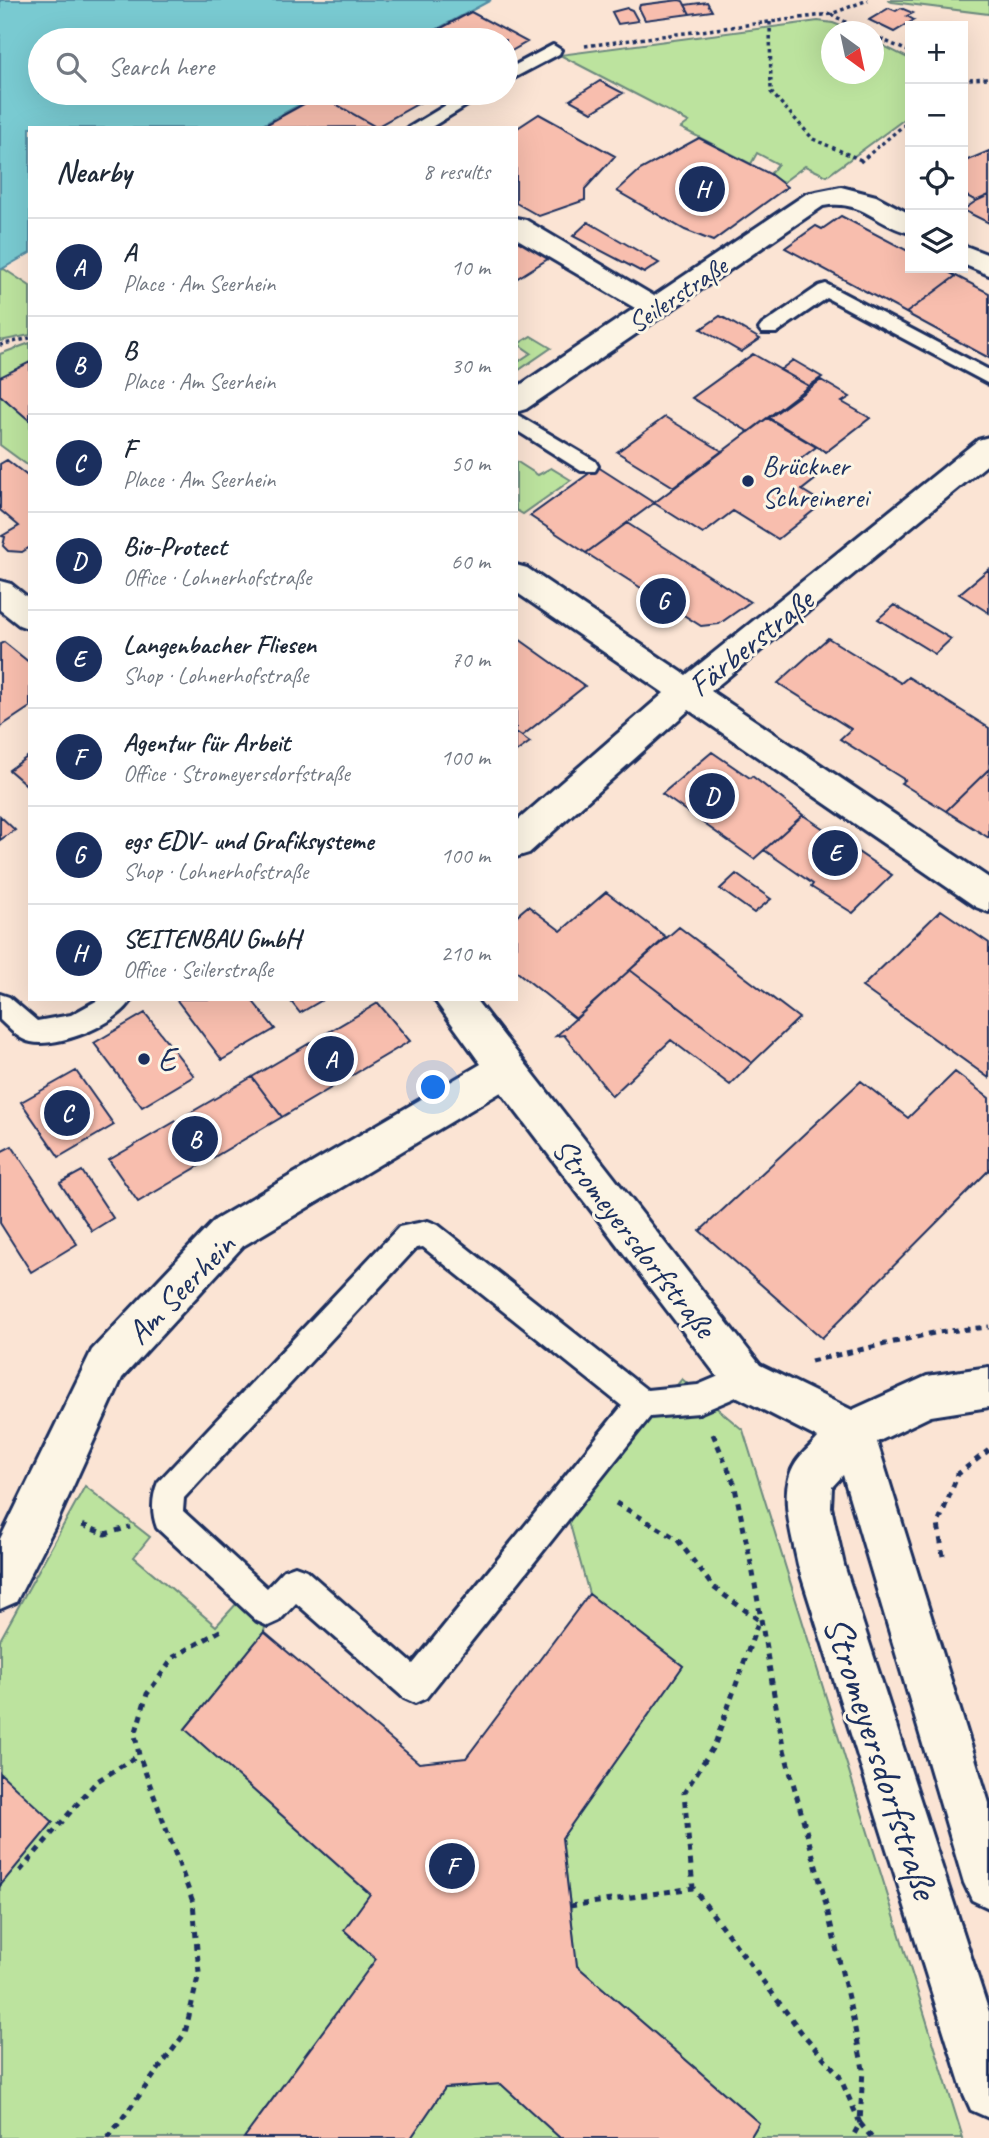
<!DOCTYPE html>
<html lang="en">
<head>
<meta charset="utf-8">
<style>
  :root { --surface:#fff; --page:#f2f2f3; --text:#1f2937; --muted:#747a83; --line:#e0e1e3; --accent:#1b2f5e }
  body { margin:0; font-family:Caveat,sans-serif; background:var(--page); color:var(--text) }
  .controls { position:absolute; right:21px; top:21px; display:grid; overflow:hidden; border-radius:0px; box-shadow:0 7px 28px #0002 }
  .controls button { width:63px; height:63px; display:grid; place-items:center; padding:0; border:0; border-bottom:2px solid var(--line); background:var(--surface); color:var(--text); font:35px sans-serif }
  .compass { position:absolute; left:821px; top:21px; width:63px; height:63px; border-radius:50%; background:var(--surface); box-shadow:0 7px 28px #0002; rotate:147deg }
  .you { position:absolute; left:434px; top:1088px; width:24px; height:24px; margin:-18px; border:5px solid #fff; border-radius:50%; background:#1a73e8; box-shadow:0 0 0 10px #1a73e833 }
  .badge { display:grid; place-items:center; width:46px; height:46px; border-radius:50%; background:var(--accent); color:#fff; font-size:23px; font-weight:700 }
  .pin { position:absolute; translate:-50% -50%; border:4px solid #fff; box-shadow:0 2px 7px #0006 }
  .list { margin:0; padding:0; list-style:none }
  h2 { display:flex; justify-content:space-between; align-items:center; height:91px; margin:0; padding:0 28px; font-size:30px }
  h2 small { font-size:23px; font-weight:400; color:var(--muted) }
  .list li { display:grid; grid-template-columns:46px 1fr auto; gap:21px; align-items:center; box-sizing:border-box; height:98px; padding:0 28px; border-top:2px solid var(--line) }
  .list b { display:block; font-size:26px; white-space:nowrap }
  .list p { margin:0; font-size:23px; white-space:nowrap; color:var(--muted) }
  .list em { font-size:23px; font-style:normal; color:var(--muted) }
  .icon { flex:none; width:38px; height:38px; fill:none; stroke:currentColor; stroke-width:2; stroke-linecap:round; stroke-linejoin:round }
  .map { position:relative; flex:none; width:989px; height:2138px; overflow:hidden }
  .search { position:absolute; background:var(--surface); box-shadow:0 7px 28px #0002; left:28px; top:28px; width:490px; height:77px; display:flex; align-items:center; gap:18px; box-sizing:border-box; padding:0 24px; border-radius:38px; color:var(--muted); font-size:26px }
  .panel { position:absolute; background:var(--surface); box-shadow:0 7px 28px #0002; left:28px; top:126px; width:490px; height:875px; border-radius:0px }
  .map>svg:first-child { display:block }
</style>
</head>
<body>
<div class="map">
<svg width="989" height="2138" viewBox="0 0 989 2138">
  <rect width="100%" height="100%" fill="#fbe4d4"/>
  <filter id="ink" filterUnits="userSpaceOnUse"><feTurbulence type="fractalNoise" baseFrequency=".0143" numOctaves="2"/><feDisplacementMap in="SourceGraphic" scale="14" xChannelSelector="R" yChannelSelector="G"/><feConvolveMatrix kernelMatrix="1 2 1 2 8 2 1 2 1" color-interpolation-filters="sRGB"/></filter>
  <g filter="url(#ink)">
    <path fill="#bce39e" stroke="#6c897e" stroke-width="2" d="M887 0H989V14L892 2Z
      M818 21 833 23 854 31 832 32V74H874V41L910 59V115L827 176 805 166 782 183 770 174 778 164 757 153 751 164 681 128 689 122 560 55Z
      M4 269 30 286V335L0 341V270Z
      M531 336 551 348 516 372V363L531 353 518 344Z
      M30 343V467L0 445V354Z
      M516 461 538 475 551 468 571 480 523 514 516 510Z
      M682 1379 743 1430 963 2138H750L759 2123 577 1966 562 1838 683 1666 589 1594 568 1517Z
      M85 1486 150 1537 134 1557 216 1626 249 1590 268 1610 264 1632 185 1729 370 1894 344 1930 376 1959 244 2138H0V1640Z
      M501 2084 560 2138H411L445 2088Z"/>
    <path fill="#79cad1" stroke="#538ca3" stroke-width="2" d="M0 0H491L417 40H40V93H321L257 128H30V253L0 270Z"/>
    <path fill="#f8beae" stroke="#1b2f5e" stroke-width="2" d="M679 0 683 1 690 14 645 20 639 8 640 5Z
      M707 2 712 11 690 14 685 5Z
      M627 8 632 10 638 21 618 24 612 12Z
      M889 8 896 11 901 8 913 13 907 16 914 20 894 32 869 20Z
      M471 12 527 42 506 54V40H419Z
      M600 81 623 93 592 112 570 100Z
      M323 93H437L376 127 320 95Z
      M320 95 376 127 260 128Z
      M539 114 615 156 585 189V200L539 216 516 203V129Z
      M699 138 770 174 787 187 713 241 685 230 617 191 640 170Z
      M989 151V195L976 201 963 194V162Z
      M989 195V223L963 210 976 201Z
      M841 216 910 252V268H941L956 276 906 313 785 248 816 226 822 229Z
      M588 222 659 263 644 273 573 236Z
      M516 237 551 257 516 279Z
      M956 276 989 293V358L906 313Z
      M720 316 724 318 760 339 741 352 701 329Z
      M753 354 809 386 749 432 692 398Z
      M793 360 822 377 809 386 780 370Z
      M30 362V421L0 395V377Z
      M821 380 850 397 842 402 870 418 826 452 769 418Z
      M665 417 722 451 674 487 617 452Z
      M767 418 816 447 798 461 821 475 802 490 823 503 778 539 733 511 703 534 654 503Z
      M7 460 30 478V547L22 552 8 551 3 546 5 537 2 536 19 526 0 510V464Z
      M598 467 654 503 586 553 530 516Z
      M627 523 750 602 719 624 701 626 586 553Z
      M989 569V613L959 594Z
      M894 605 951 639 935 654 878 619Z
      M516 637 585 686 522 736 516 732Z
      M828 638 901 683 908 677 989 728V769L946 811 901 783 905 780 840 739 851 729 778 683Z
      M4 642 30 663V707L0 727V644Z
      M516 732 530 742 516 752Z
      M712 752 750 778 752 776 803 815 754 859 662 794Z
      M30 755V788L9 770Z
      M989 769V838L946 811Z
      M803 815 892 875 853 913 811 887 813 884 764 850Z
      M0 816 15 830 0 840Z
      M736 874 771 899 754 913 720 889Z
      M606 892 666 937 576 1019 516 971V916L528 906 561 931Z
      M941 910 989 943V1078L862 987Z
      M679 927 799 1018 752 1063 630 970Z
      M630 970 752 1063 730 1085 671 1040 612 1096 564 1035 556 1036Z
      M176 999H251L275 1029 222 1060Z
      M289 999H324L300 1013Z
      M378 1003 410 1041 282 1117 252 1077Z
      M145 1013 194 1076 142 1107 94 1043Z
      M76 1071 114 1125 59 1157 21 1102Z
      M955 1072 989 1098V1170L822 1338 700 1231 861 1081 908 1118Z
      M252 1077 282 1117 138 1202 109 1160Z
      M12 1146 77 1244 31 1272 0 1223V1152Z
      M82 1171 113 1218 92 1231 60 1183Z
      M589 1594 683 1666 562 1838 577 1966 759 2123 750 2138H560L501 2084 445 2088 411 2138H244L376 1959 344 1930 370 1894 185 1729 264 1632 419 1763 466 1758Z
      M0 1773 53 1822 0 1886Z"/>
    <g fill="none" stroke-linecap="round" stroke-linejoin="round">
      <g stroke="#1b2f5e" stroke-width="6">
        <path id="service" d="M553 45 561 50 559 54 506 82V70Z
          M466 93H487L430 128H408Z
          M826 284 989 370V384L827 298 776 333H762L759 329 762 325 819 286Z
          M516 414 595 461 598 466 595 471H581L516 430Z
          M0 994 9 997 37 1021 71 1015 100 999H132C119 1024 58 1048 31 1042 19 1040 9 1028 0 1020Z
          M428 1221 438 1225 647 1390 698 1385 745 1365 755 1369 760 1379 755 1389 699 1413 650 1417 426 1698 415 1703 404 1698 296 1603 279 1621 268 1626 257 1621 157 1528C151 1512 152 1497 158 1482L399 1227ZM423 1247 622 1406 413 1664 306 1570 295 1566 284 1570 267 1588 183 1511 184 1498 416 1248Z"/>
      </g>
      <g stroke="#1b2f5e" stroke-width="6">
        <path id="minor" d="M841 187 876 196 910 214V233C875 225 863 199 823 206L526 409 516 412V388L635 308 516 238V218L526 220 654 296 806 194Z
          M963 245 989 255V275L963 264Z
          M989 437V463L711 691 989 878V912L976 907 689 710 529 853 516 857V822L664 693 516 592V565L527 568 686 675 978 440Z
          M0 581 11 584 30 599V629L19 625 0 610Z
          M434 999H475L760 1365 852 1410 927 1376 989 1367V1407L931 1416 877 1442 989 1803V1908L972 1900 964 1883 843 1475 832 1487 831 1507 844 1565 989 2012V2118L971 2110 963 2092 798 1565C792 1534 777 1491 796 1462 802 1453 811 1446 818 1438L730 1393 501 1092 243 1246 122 1378 56 1524 16 1602 0 1609V1539L92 1350 215 1220 481 1064Z"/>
      </g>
      <path stroke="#1b2f5e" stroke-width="3.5" stroke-dasharray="3.5 3.5" stroke-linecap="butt" d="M831 14 863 32
        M770 22 771 92 813 139 861 160
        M874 36 910 52
        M585 46 831 14 868 0
        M963 76 970 79 989 78
        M860 162 910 120
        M0 345 30 338"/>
      <path stroke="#1b2f5e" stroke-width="5" stroke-dasharray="6 6" stroke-linecap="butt" d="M811 1361 938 1332 989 1327
        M713 1434 734 1483 753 1573 783 1746 823 1892 853 2019 863 2069 860 2123 872 2138
        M616 1503 677 1539 713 1587 759 1620 715 1744 684 1793 693 1888
        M82 1525 105 1534 130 1527
        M943 1556 938 1524 958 1474 989 1450
        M20 1871 96 1782 139 1755
        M570 1906 693 1888 802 2033 839 2075 860 2123 852 2138
        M108 2138 185 2033 199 1973 193 1902 139 1755 135 1735 147 1694 174 1657 225 1628"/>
      <use href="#service" fill="#fcf5e5" fill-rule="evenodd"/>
      <use href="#minor" fill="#fcf5e5" fill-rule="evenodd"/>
    </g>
  </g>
  <g fill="#1b2f5e" stroke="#fcf5e5" stroke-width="2.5">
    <circle cx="748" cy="481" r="7"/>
    <circle cx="144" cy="1059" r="7"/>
  </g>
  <g text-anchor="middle" stroke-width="6" stroke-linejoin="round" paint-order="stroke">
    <g font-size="28" fill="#1b2f5e" stroke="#fcf5e5">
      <text transform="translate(677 294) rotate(-34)" y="10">Seilerstraße</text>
    </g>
    <g font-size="28" fill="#1b2f5e" stroke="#fcf5e5" text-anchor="start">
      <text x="762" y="475">Brückner<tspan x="762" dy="32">Schreinerei</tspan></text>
    </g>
    <g font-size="33" fill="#1b2f5e" stroke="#fcf5e5">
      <text transform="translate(750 642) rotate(-39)" y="12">Färberstraße</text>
      <text transform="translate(635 1237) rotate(52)" y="12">Stromeyersdorfstraße</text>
      <text transform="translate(180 1288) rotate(-46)" y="12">Am Seerhein</text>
    </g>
    <g font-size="33" fill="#1b2f5e" stroke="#fcf5e5" text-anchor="start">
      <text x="158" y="1071">E</text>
    </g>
    <g font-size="40" fill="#1b2f5e" stroke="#fcf5e5">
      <text transform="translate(882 1757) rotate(72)" y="14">Stromeyersdorfstraße</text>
    </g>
  </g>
</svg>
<div class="controls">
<button>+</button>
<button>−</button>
<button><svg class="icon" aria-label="locate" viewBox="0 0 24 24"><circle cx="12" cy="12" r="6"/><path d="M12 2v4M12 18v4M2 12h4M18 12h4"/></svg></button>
<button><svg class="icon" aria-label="layers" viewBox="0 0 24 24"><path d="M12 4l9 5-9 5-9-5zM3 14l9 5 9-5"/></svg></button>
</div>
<svg class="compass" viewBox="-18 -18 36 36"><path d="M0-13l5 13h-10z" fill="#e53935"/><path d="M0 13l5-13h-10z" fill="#747a83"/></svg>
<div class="you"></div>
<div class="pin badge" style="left:331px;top:1059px">A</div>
<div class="pin badge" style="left:195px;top:1139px">B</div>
<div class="pin badge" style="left:67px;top:1113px">C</div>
<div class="pin badge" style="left:712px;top:796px">D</div>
<div class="pin badge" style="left:835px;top:853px">E</div>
<div class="pin badge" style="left:452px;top:1866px">F</div>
<div class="pin badge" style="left:663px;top:601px">G</div>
<div class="pin badge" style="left:702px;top:189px">H</div>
<div class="search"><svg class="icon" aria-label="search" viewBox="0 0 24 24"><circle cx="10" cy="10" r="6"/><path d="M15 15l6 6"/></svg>Search here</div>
<section class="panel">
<h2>Nearby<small>8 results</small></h2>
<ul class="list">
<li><span class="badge">A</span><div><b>A</b><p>Place · Am Seerhein</p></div><em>10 m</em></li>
<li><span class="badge">B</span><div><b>B</b><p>Place · Am Seerhein</p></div><em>30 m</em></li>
<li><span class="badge">C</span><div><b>F</b><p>Place · Am Seerhein</p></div><em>50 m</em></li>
<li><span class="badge">D</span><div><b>Bio-Protect</b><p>Office · Lohnerhofstraße</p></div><em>60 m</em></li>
<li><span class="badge">E</span><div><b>Langenbacher Fliesen</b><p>Shop · Lohnerhofstraße</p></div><em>70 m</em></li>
<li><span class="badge">F</span><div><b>Agentur für Arbeit</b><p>Office · Stromeyersdorfstraße</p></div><em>100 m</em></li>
<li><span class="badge">G</span><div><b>egs EDV- und Grafiksysteme</b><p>Shop · Lohnerhofstraße</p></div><em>100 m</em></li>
<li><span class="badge">H</span><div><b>SEITENBAU GmbH</b><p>Office · Seilerstraße</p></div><em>210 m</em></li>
</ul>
</section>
</div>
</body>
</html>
